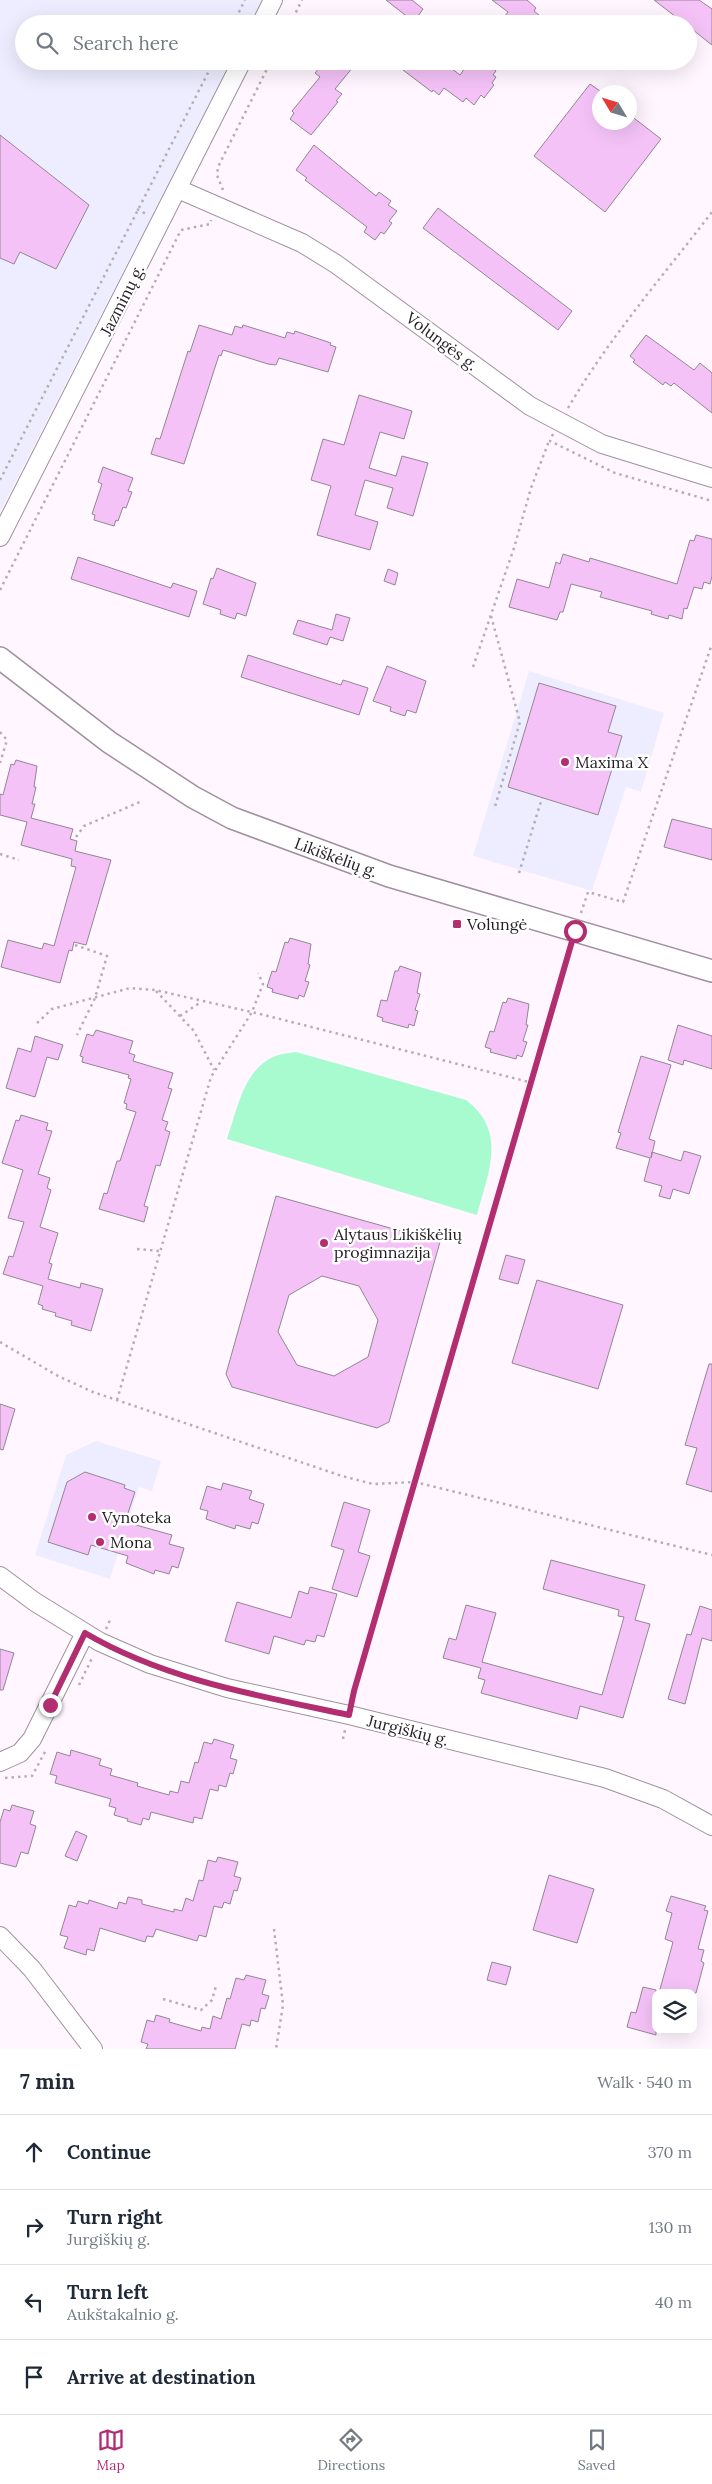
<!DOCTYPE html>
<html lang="en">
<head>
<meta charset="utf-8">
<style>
  :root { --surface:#fff; --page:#f6f6f7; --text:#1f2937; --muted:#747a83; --line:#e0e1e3; --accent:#b32d71 }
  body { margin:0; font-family:Lora,serif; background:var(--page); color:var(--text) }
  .controls { position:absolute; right:15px; bottom:15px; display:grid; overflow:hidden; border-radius:10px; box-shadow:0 5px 20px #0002 }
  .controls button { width:45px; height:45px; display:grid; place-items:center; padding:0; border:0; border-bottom:1px solid var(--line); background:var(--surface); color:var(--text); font:25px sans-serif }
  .compass { position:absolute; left:592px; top:85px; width:45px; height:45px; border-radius:50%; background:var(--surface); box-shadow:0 5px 20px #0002; rotate:308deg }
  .stop { position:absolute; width:15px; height:15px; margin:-11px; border:4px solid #b32d71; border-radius:50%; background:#fff }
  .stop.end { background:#b32d71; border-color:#fff; box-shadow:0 1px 5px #0008 }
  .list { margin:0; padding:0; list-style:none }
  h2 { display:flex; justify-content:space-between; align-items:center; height:65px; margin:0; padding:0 20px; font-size:21px }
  h2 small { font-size:16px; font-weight:400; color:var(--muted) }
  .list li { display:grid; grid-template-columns:32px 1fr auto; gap:15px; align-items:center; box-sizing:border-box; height:75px; padding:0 20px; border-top:1px solid var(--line) }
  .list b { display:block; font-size:19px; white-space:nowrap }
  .list p { margin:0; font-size:16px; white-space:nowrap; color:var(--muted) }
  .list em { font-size:16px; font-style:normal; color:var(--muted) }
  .icon { flex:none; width:28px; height:28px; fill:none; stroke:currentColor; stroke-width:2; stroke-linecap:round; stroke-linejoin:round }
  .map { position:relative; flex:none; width:712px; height:2049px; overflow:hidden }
  .search { position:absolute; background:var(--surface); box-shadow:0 5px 20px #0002; left:15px; right:15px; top:15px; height:55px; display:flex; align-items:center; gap:12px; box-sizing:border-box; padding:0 18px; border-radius:28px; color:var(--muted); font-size:19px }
  .sheet { height:365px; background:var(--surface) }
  nav { display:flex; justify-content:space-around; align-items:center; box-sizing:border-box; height:70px; border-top:1px solid var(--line); background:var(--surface); font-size:14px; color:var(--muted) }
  nav a { display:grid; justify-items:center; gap:2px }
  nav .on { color:var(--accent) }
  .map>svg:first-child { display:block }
</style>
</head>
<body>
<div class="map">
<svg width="712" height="2049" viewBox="0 0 712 2049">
  <rect width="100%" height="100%" fill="#fff6ff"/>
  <path fill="#eeedff" d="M0 0H263L251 24H24V61H231L0 512Z
    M529 671 664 713 641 792 626 787 592 891 473 856Z
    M96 1441 161 1461 152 1491 139 1487 110 1579 35 1555 66 1455Z"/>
  <path fill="#a7fbce" d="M296 1052 466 1100C508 1132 488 1172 477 1215L227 1139C237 1111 243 1071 273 1057 280 1054 289 1053 296 1052Z"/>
  <path fill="#f4c2f7" stroke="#938694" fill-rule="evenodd" d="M386 0H412L423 9 414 22Z
    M492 0H527L536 8 534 11 550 24H499L508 12Z
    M654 0H699L712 9V45L688 26V24H685Z
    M325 61H358L335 89 342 94 336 101 338 102 311 135 290 119 294 113 292 111 320 77 315 73Z
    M396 61H442L460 75 470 61H484L496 71 493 75 496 77 492 83 494 85 484 98 481 95 474 105 466 98 463 102 444 88 439 95 433 90 432 92 403 70 405 68Z
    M590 84 600 91V122H630V115L661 139 605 212 534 156Z
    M0 135 89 205 56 269 20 252 14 264 0 258Z
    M314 145 376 196 379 192 391 201 388 205 397 211 389 221 392 223 384 234 381 232 375 240 364 232 367 227 305 180 307 178 296 170Z
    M438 208 572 311 558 330 423 228Z
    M199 325 232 335 235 326 242 328 243 325 285 338 287 332 294 334 295 331 331 343 330 345 336 347 328 372 279 358 276 365 268 364 223 350 221 356 219 355 184 464 151 454 156 438 160 439 188 351 190 352Z
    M646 335 694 370 700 363 712 373V413L674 383 671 386 665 382 663 385 633 362 635 360 630 356Z
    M359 395 412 411 404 439 380 432 369 468 396 476 402 456 428 463 413 516 387 508 393 488 365 480 355 515 378 522 370 550 317 535 331 486 311 480 323 439 344 445Z
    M103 467 133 478 128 491 132 492 126 508 123 507 118 521 116 520 114 526 94 520 95 515 92 514 102 484 98 482Z
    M696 535 712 539V576L710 584 704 582 702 589 694 587 687 609 684 608 682 619 669 615 668 619 651 614 652 611 600 597 602 592 571 584 563 612H560L557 620 509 607 517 579 549 588 556 562 560 564 563 554 589 562 590 558 677 584 690 540 694 541Z
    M78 557 171 588 173 583 197 591 189 617 71 579Z
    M217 568 256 583 246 616 237 613 235 619 220 614 221 610 203 604 211 578 213 579Z
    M388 569 398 573 395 585 384 581Z
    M336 614 350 618 343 641 330 637 327 645 293 634 298 620 332 630Z
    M248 655 341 685 343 680 368 688 359 715 241 677Z
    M387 666 426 681 416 713 407 710 405 716 390 711 391 707 373 701Z
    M539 683 616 706 608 732 622 736 598 815 508 787Z
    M16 760 37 766 34 787H36L32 804H35L31 818 73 829 70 839 77 841 75 851 111 860 86 945 74 942 72 951 69 950 60 983 1 967 8 940 42 949 44 943 54 946 76 867 71 866 72 859 21 845 27 822 0 815V794L3 795 11 764 14 765Z
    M672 819 712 829V860L664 847Z
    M290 938 311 944 308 964 310 965 305 981 309 982 304 997 299 995 298 999 272 992 273 989 267 987 272 971 276 972 285 942 288 943Z
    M400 966 421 973 417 993 420 994 415 1010 418 1011 414 1026 409 1024 408 1028 382 1021 383 1018 377 1016 381 1000 387 1001 395 971H398Z
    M508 998 529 1004 526 1025H528L523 1041 527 1042 522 1057 517 1055 516 1059 490 1052 491 1049 485 1047 490 1031 494 1032 503 1002 506 1003Z
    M678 1025 712 1036V1069L684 1060 683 1065 668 1060Z
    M96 1030 133 1041 129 1053 135 1055 133 1061 173 1073 168 1088 172 1089 162 1120 168 1122 165 1130 170 1132 160 1166 156 1165 144 1206 148 1207 144 1222 99 1209 104 1193 107 1194 117 1161H120L136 1112 126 1109 127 1104 124 1103 131 1079 128 1078 129 1075 82 1062 83 1057 80 1056 87 1034 93 1036Z
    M35 1036 63 1045 58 1060 47 1057 35 1097 6 1088 18 1048 31 1052Z
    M641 1056 671 1065 649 1139 655 1141 651 1158 652 1152 681 1161 684 1151 701 1156 689 1194 673 1189 670 1199 659 1196 662 1186 644 1181 650 1158 616 1148 621 1133 618 1132Z
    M21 1115 48 1123 46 1130 52 1131 38 1174 50 1178 47 1188 51 1190 40 1227 58 1233 49 1263 52 1264 48 1279 80 1288 81 1283 103 1289 91 1331 71 1325 72 1321 55 1316 56 1313 42 1309 43 1306 38 1304 43 1286 3 1274 9 1256 13 1257 24 1222 8 1218 23 1170 2 1163 16 1120 19 1121Z
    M276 1196 440 1242 389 1422 377 1428 232 1387 226 1374ZM322 1276 359 1286 378 1320 368 1357 334 1376 297 1365 278 1332 289 1295Z
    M506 1255 525 1260 518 1284 499 1279Z
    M537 1280 623 1305 598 1389 512 1363Z
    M709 1364H712V1492L686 1484 697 1448 685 1445Z
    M0 1404 15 1409 3 1450 0 1449Z
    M85 1472 125 1485 124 1488 135 1492 125 1522 172 1535 169 1544 184 1548 178 1568 172 1566 169 1574 155 1570 154 1574 126 1563 128 1556 91 1545 88 1555 48 1542 67 1482Z
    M223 1483 252 1491 249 1499 264 1504 258 1524 252 1522 250 1529 236 1525 235 1529 206 1519 208 1511 200 1509 207 1486 221 1490Z
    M344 1502 370 1510 358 1552 370 1556 357 1597 332 1589 344 1550 331 1546Z
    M551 1560 645 1585 635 1620 650 1624 623 1718 580 1706 577 1719 481 1693 485 1680 478 1678 481 1668 443 1658 449 1638 456 1640 466 1605 496 1613 482 1662 602 1695 624 1617 618 1616 619 1610 543 1589Z
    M310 1587 337 1594 324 1637 317 1635 315 1642 306 1640 304 1645 274 1636 269 1654 225 1641 237 1602 291 1618 299 1591 308 1594Z
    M700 1606 712 1610V1641L702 1638 685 1704 668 1699 687 1634 691 1635Z
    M0 1649 14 1653 3 1690H0Z
    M214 1739 234 1745 230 1758 237 1760 233 1774 230 1773 226 1787 219 1785 218 1791 210 1789 202 1819 194 1817 193 1823 151 1812 149 1820 143 1818 141 1825 127 1821 128 1819 114 1815 116 1808 109 1806 111 1799 55 1783 57 1776 50 1774 57 1752 70 1756 71 1750 101 1759 99 1765 112 1769 110 1775 138 1783 137 1786 169 1795 170 1791 178 1793 181 1781 189 1783 195 1762 198 1763 204 1742 212 1744Z
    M12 1805 34 1811 30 1824 36 1826 28 1854 21 1852 16 1867 0 1863V1822L4 1809 10 1811Z
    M76 1831 87 1836 77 1861 65 1856Z
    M218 1857 238 1862 234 1876 241 1878 237 1891 234 1890 230 1904 224 1902 222 1908 214 1906 206 1937 199 1935 197 1941 156 1929 153 1937 147 1936 145 1942 100 1928 94 1951 87 1949 86 1955 64 1948 68 1937 60 1935 69 1905 76 1907 78 1901 88 1904 89 1900 117 1909 119 1902 126 1904 128 1897 142 1900V1904L174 1912V1909L182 1911 186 1898 193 1901 199 1880 203 1881 208 1860 216 1862Z
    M549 1875 594 1889 577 1943 533 1930Z
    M671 1896 706 1906 704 1910 708 1911 698 1949 704 1950 701 1961 704 1963 696 1993H659L673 1942 665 1939 672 1913 666 1911Z
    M492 1962 511 1967 506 1985 487 1980Z
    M246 1975 266 1980 262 1994 269 1996 265 2009 261 2008 258 2022 251 2020 250 2026 242 2024 235 2049H146L148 2044 141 2042 147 2020 154 2022 156 2015 170 2019 169 2022 201 2031 202 2027 210 2029 213 2016 221 2019 227 1998 230 1999 236 1978 244 1980Z
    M643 1987 656 1990V2035L627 2027 631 2012 636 2013Z"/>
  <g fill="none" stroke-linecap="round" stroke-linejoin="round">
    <g stroke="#9f919e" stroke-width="20">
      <path id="minor" d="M261 24 273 0
        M178 189 302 243 336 264 530 406 602 444 712 478
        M0 537 242 61
        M0 1576 35 1602 100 1642 150 1664 227 1688 349 1715 605 1778 663 1799 712 1826
        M0 1762 20 1753 32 1739 85 1633
        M0 1936 32 1969 93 2049"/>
    </g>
    <g stroke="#9f919e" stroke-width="24">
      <path id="tertiary" d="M0 658 109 742 193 797 232 818 389 876 712 971"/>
    </g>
    <path stroke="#b6aeb5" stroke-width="2.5" stroke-dasharray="2.5 4" stroke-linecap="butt" d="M233 24 245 0
      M290 24 302 0
      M223 190 217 175 218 167 271 61
      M137 209 148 215
      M568 408C609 338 663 276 712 212
      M553 434 550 441 615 473 712 501
      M0 480 214 61
      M0 590 181 230 210 224 211 220
      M491 616 520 722 494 810
      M473 667 514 548 531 488 549 441
      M0 732 7 740 0 763
      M76 837 84 826 142 801
      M0 854 19 860
      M519 873 542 798
      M581 913 588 892 623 902 712 644
      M75 945 107 956 95 998 77 1035
      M156 991 194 1031 214 1070
      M180 1016 201 1002
      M37 1023 52 1009 130 988 155 990 260 1014 533 1083
      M137 1249 160 1251
      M0 1342 58 1376 93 1392 342 1476 373 1484 415 1482 712 1555
      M117 1400 211 1077 252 1012 263 984 258 973
      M106 1629 111 1618
      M79 1685 93 1656
      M352 1701 570 947
      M343 1739 345 1730
      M5 1778 32 1776 46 1750
      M274 1929 283 2005 276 2049
      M163 1999 201 2010 212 2000 216 1986"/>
    <use href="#minor" stroke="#fff" stroke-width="18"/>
    <use href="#tertiary" stroke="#fff" stroke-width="21"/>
  </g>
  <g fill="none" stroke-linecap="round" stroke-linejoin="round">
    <path stroke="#b32d71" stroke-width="6" d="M50 1705 85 1633C165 1680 260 1696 349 1715L354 1691 575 931"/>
  </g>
  <g fill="#b32d71" stroke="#fff" stroke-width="2">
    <circle cx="565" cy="762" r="5"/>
    <rect x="452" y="919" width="10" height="10" rx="2.5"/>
    <circle cx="324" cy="1243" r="5"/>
    <circle cx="92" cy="1517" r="5"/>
    <circle cx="100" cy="1542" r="5"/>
  </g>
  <g text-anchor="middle" stroke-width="5" stroke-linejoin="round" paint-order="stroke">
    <g font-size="16" fill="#241e23" stroke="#fff">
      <text transform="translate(122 300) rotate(-63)" y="6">Jazminų g.</text>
      <text transform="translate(442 341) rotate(37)" y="6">Volungės g.</text>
      <text transform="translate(336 857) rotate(20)" y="6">Likiškėlių g.</text>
      <text transform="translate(408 1730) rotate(14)" y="6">Jurgiškių g.</text>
    </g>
    <g font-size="16" fill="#241e23" stroke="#fff" text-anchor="start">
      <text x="575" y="768">Maxima X</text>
      <text x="467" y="930">Volungė</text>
      <text x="334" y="1240">Alytaus Likiškėlių<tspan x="334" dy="18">progimnazija</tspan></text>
      <text x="102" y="1523">Vynoteka</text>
      <text x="110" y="1548">Mona</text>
    </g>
  </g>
</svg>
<div class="controls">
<button><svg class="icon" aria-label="layers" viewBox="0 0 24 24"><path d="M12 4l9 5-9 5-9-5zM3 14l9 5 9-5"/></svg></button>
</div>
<svg class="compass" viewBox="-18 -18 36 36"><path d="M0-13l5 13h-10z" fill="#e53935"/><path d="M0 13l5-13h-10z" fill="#747a83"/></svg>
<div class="stop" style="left:575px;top:931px"></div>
<div class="stop end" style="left:50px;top:1705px"></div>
<div class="search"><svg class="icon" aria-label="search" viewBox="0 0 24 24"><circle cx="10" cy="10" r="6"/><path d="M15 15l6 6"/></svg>Search here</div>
</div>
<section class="sheet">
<h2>7 min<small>Walk · 540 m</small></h2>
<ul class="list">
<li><svg class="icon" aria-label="ahead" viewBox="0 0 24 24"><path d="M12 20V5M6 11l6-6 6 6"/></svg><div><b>Continue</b></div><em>370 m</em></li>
<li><svg class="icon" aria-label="right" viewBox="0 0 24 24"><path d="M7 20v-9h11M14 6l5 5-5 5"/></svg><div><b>Turn right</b><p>Jurgiškių g.</p></div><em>130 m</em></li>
<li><svg class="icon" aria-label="left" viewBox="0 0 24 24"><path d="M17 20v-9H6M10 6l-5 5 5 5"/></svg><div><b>Turn left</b><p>Aukštakalnio g.</p></div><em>40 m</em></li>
<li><svg class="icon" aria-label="arrive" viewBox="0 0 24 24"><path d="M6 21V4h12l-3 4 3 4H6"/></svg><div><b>Arrive at destination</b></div></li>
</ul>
</section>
<nav>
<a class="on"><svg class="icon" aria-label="map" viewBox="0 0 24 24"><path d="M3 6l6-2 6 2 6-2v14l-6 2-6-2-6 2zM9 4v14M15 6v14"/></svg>Map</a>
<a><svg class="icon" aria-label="directions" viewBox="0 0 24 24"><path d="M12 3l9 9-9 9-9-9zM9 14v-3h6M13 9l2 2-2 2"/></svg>Directions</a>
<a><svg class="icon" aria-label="saved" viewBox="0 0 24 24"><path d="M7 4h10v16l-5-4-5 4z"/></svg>Saved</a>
</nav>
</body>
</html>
